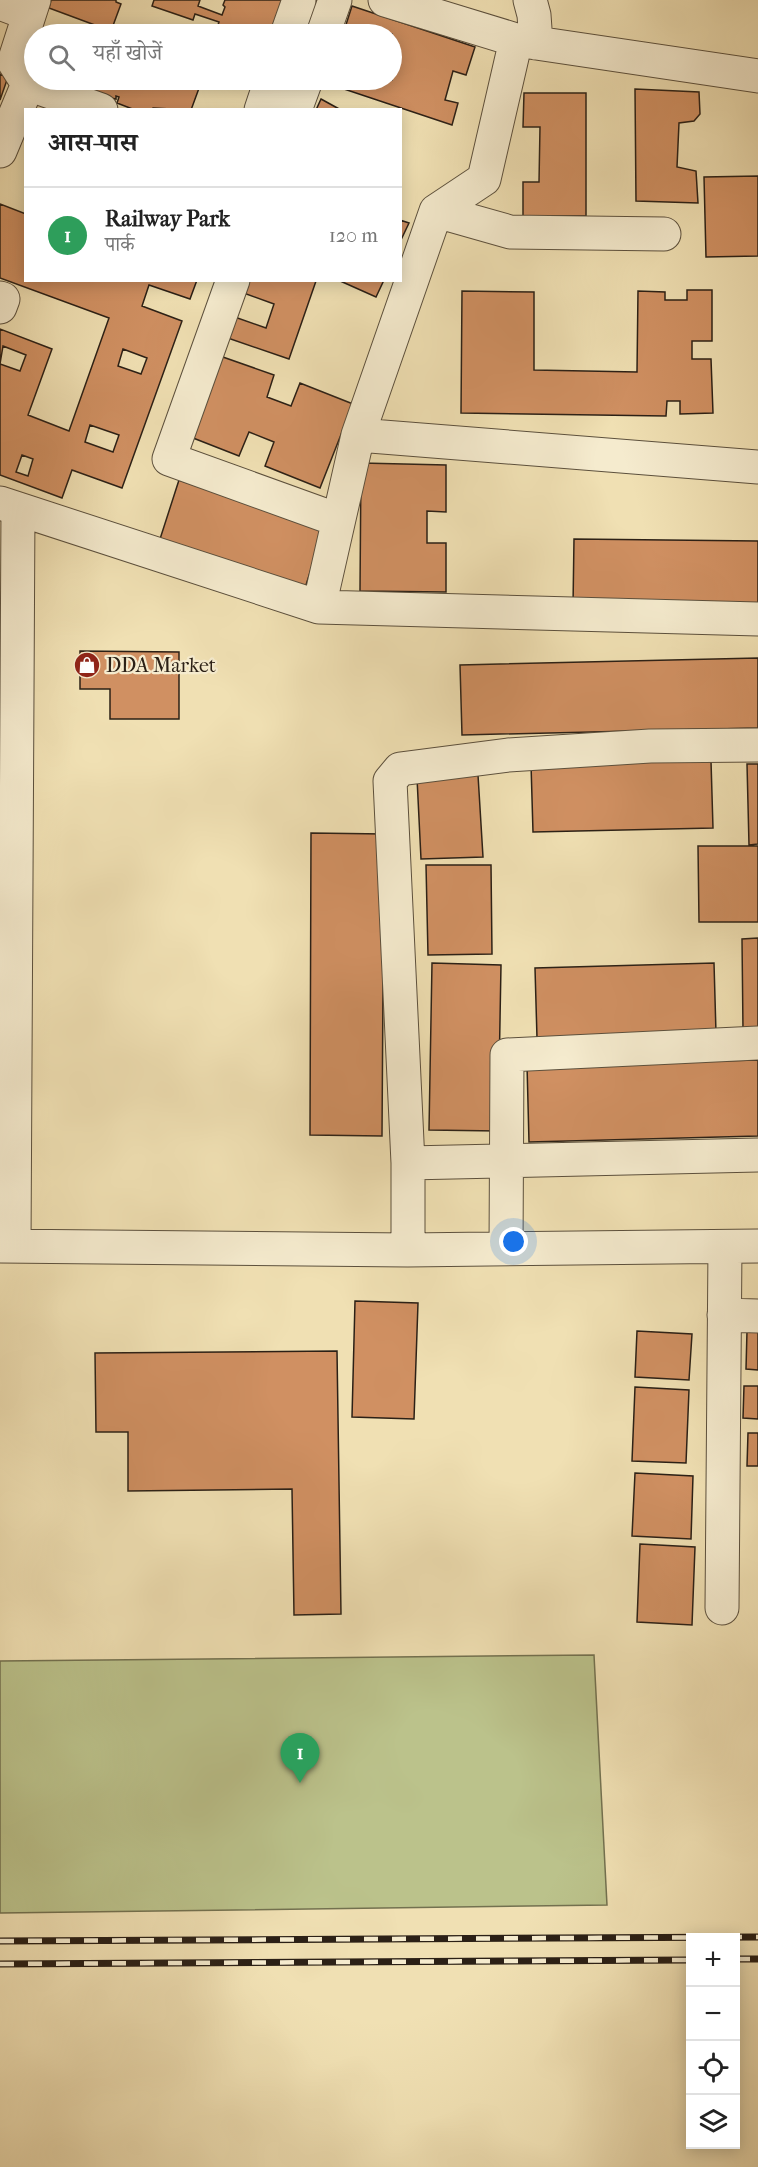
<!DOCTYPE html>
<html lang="hi">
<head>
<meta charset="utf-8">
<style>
  :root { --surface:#fff; --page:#f2f2f2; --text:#222; --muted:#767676; --line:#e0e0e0; --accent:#0b8043 }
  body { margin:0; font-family:"IM FELL French Canon","Noto Serif Devanagari",serif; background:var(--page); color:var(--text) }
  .controls { position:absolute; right:18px; bottom:18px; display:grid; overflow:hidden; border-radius:0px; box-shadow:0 3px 15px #0003 }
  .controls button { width:54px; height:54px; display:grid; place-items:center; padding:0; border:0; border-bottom:2px solid var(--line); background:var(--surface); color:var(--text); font:30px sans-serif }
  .you { position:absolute; left:514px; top:1242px; width:21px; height:21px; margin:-15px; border:4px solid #fff; border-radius:50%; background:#1a73e8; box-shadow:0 0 0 9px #1a73e833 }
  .badge { display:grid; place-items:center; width:39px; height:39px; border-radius:50%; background:var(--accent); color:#fff; font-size:20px; font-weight:700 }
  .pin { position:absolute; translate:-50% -50px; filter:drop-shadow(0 2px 3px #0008) }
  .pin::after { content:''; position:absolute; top:32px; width:21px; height:18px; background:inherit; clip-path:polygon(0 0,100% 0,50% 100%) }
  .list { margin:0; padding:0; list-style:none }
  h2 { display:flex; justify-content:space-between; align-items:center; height:78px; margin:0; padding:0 24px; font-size:26px }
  h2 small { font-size:20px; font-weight:400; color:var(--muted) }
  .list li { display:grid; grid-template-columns:39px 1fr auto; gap:18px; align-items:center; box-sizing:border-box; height:96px; padding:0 24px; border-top:2px solid var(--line) }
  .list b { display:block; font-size:22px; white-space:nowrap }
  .list p { margin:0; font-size:20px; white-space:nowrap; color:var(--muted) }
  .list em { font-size:20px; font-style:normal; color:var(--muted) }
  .icon { flex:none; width:33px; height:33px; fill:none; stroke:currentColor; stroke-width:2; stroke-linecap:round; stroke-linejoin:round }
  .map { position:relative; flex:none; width:758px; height:2167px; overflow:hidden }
  .search { position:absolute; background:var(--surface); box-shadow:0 3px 15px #0003; left:24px; top:24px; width:378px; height:66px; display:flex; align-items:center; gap:15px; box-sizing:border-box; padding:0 21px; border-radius:33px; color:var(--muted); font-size:22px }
  .panel { position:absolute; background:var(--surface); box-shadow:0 3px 15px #0003; left:24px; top:108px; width:378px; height:174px; border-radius:0px }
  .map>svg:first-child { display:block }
</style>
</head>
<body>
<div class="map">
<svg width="758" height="2167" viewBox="0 0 758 2167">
  <rect width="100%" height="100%" fill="#f0e0b3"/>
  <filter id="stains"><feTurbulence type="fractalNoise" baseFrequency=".00333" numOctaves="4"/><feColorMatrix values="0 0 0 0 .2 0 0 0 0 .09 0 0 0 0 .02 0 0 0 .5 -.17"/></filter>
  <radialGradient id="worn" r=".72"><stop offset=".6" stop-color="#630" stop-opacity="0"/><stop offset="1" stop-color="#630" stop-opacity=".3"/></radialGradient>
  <path fill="#bbc28b" stroke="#737150" stroke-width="1.5" d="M594 1655 607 1905 0 1913V1661Z"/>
  <path fill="#d09062" stroke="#2b2016" stroke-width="1.5" fill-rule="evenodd" d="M51 0H116V2L121 4 111 31 49 8Z
    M154 0H200L198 6 222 15 225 7 223 5 225 0H288L276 16 282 18 275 34H215L219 22 195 14 193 20 152 6Z
    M352 6 475 47 466 75 453 71 445 100 458 103 452 125 329 84 330 80H392V34H343Z
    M0 74 8 77 0 100Z
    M87 80H202L191 110 153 108 152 110H135L117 103 119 97 116 96V99L82 93Z
    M635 89 699 92 700 114 694 121 679 123 677 167 696 171 698 203 636 201Z
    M524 93H586V216H523V182H539L540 127H523Z
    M321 99 341 110H316Z
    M758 176V256L706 257 704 177Z
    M0 204 26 214V280H197L190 299 149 285 142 306 182 321 122 488 72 470 62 498 0 475V329L52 349 28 415 69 431 109 318 0 278ZM123 349 147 358 141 374 118 366ZM90 425 119 435 113 452 85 442ZM22 455 33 459 28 476 16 472Z
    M400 220 409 223 400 242Z
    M241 280 316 281 289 359 222 336 229 315 266 328 274 304 238 291Z
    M338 280H384L376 297Z
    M687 290H712V341H692V359H711L713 413 680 414V401H667L666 416 461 413 462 291 534 292V370L637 372 638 291 665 292V300H687Z
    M3 346 26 355 20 371 0 364Z
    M220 356 274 375 267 397 291 406 300 383 353 404 320 488 265 466 274 442 249 432 239 456 188 436Z
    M361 463 446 465V512L427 511V543H446V592L360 591Z
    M179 480 324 529 305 588 160 539Z
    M574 539 758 541V608L573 606Z
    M80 651 179 652V719H110V689H80Z
    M758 658V728L462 735 460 665Z
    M711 761 713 828 533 832 531 764Z
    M747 764H758V844L749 845Z
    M478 775 483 857 421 859 417 778Z
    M311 833 384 834 382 1136 310 1135Z
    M698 846H758V922H699Z
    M426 865H491L492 954 428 955Z
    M758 938V1030H743L742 939Z
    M432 963 501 965 498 1131 429 1130Z
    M714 963 716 1033 537 1038 535 968Z
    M758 1060V1136L529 1142 527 1065Z
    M355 1301 418 1303 414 1419 352 1417Z
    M637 1331 692 1334 689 1380 635 1377Z
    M747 1331 758 1332V1370L746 1369Z
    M337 1351 341 1614 294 1615 292 1489 128 1491V1432H96L95 1353Z
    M744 1386H758V1419L743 1418Z
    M635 1387 689 1390 686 1463 632 1461Z
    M748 1433H758V1466H747Z
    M635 1473 693 1476 691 1539 632 1536Z
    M640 1544 695 1547 692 1625 637 1622Z"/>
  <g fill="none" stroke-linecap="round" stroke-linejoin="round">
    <g stroke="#5c503d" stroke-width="35">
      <path id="minor" d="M385 0 516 40
        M530 0 534 15 536 43
        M0 3 29 14
        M287 34 299 0
        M323 34 335 0
        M28 84 101 110
        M261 110 271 80
        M295 110 306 80
        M0 151 28 84 14 62 34 0
        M436 211 510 232 664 234
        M233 280 169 459 338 520
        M0 298 3 299 0 307
        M358 435 758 467
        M0 503 319 607 758 619
        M319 607 358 435 436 211 484 179 516 40 758 76
        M408 1163 758 1155
        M0 1246 408 1250 758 1246
        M14 1246 18 509
        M506 1249 507 1055 758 1043
        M408 1250V1163L390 781 400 769 508 755 650 746 758 745
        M724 1315 758 1316
        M722 1608 725 1247"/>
    </g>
    <use href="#minor" stroke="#f5ebce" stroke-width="33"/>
    <g stroke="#2b2016" stroke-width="7">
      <path id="rail" d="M0 1941 758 1937
        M736 1959H758
        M0 1964 690 1960"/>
    </g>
    <use href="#rail" stroke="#f5ebce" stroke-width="4.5" stroke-dasharray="14" stroke-linecap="butt"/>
  </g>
  <defs>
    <g id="shop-disc" transform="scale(1.35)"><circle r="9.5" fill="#8f2418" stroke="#f5ebce"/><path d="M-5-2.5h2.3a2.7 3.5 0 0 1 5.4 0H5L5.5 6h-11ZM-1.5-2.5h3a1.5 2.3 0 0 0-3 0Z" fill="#fff"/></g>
  </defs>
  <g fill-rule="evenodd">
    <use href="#shop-disc" x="87" y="665"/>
  </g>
  <g text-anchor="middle" stroke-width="4.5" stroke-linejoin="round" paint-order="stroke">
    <g font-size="20" fill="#2b2016" stroke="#f5ebce" text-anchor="start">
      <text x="106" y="672">DDA Market</text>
    </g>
  </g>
  <rect width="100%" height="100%" filter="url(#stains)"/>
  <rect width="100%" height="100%" fill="url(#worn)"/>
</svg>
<div class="controls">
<button>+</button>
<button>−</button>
<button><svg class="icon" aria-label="locate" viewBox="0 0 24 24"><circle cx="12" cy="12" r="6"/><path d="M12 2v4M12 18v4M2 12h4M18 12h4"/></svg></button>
<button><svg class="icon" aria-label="layers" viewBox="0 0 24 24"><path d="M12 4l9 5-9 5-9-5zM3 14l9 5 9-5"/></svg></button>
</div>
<div class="you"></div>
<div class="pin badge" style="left:300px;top:1783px;background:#2e9e5b">1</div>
<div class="search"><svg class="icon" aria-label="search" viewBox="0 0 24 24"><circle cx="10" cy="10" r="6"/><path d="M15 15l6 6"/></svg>यहाँ खोजें</div>
<section class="panel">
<h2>आस-पास<small></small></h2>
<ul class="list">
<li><span class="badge" style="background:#2e9e5b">1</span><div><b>Railway Park</b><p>पार्क</p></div><em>120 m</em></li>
</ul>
</section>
</div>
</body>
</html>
